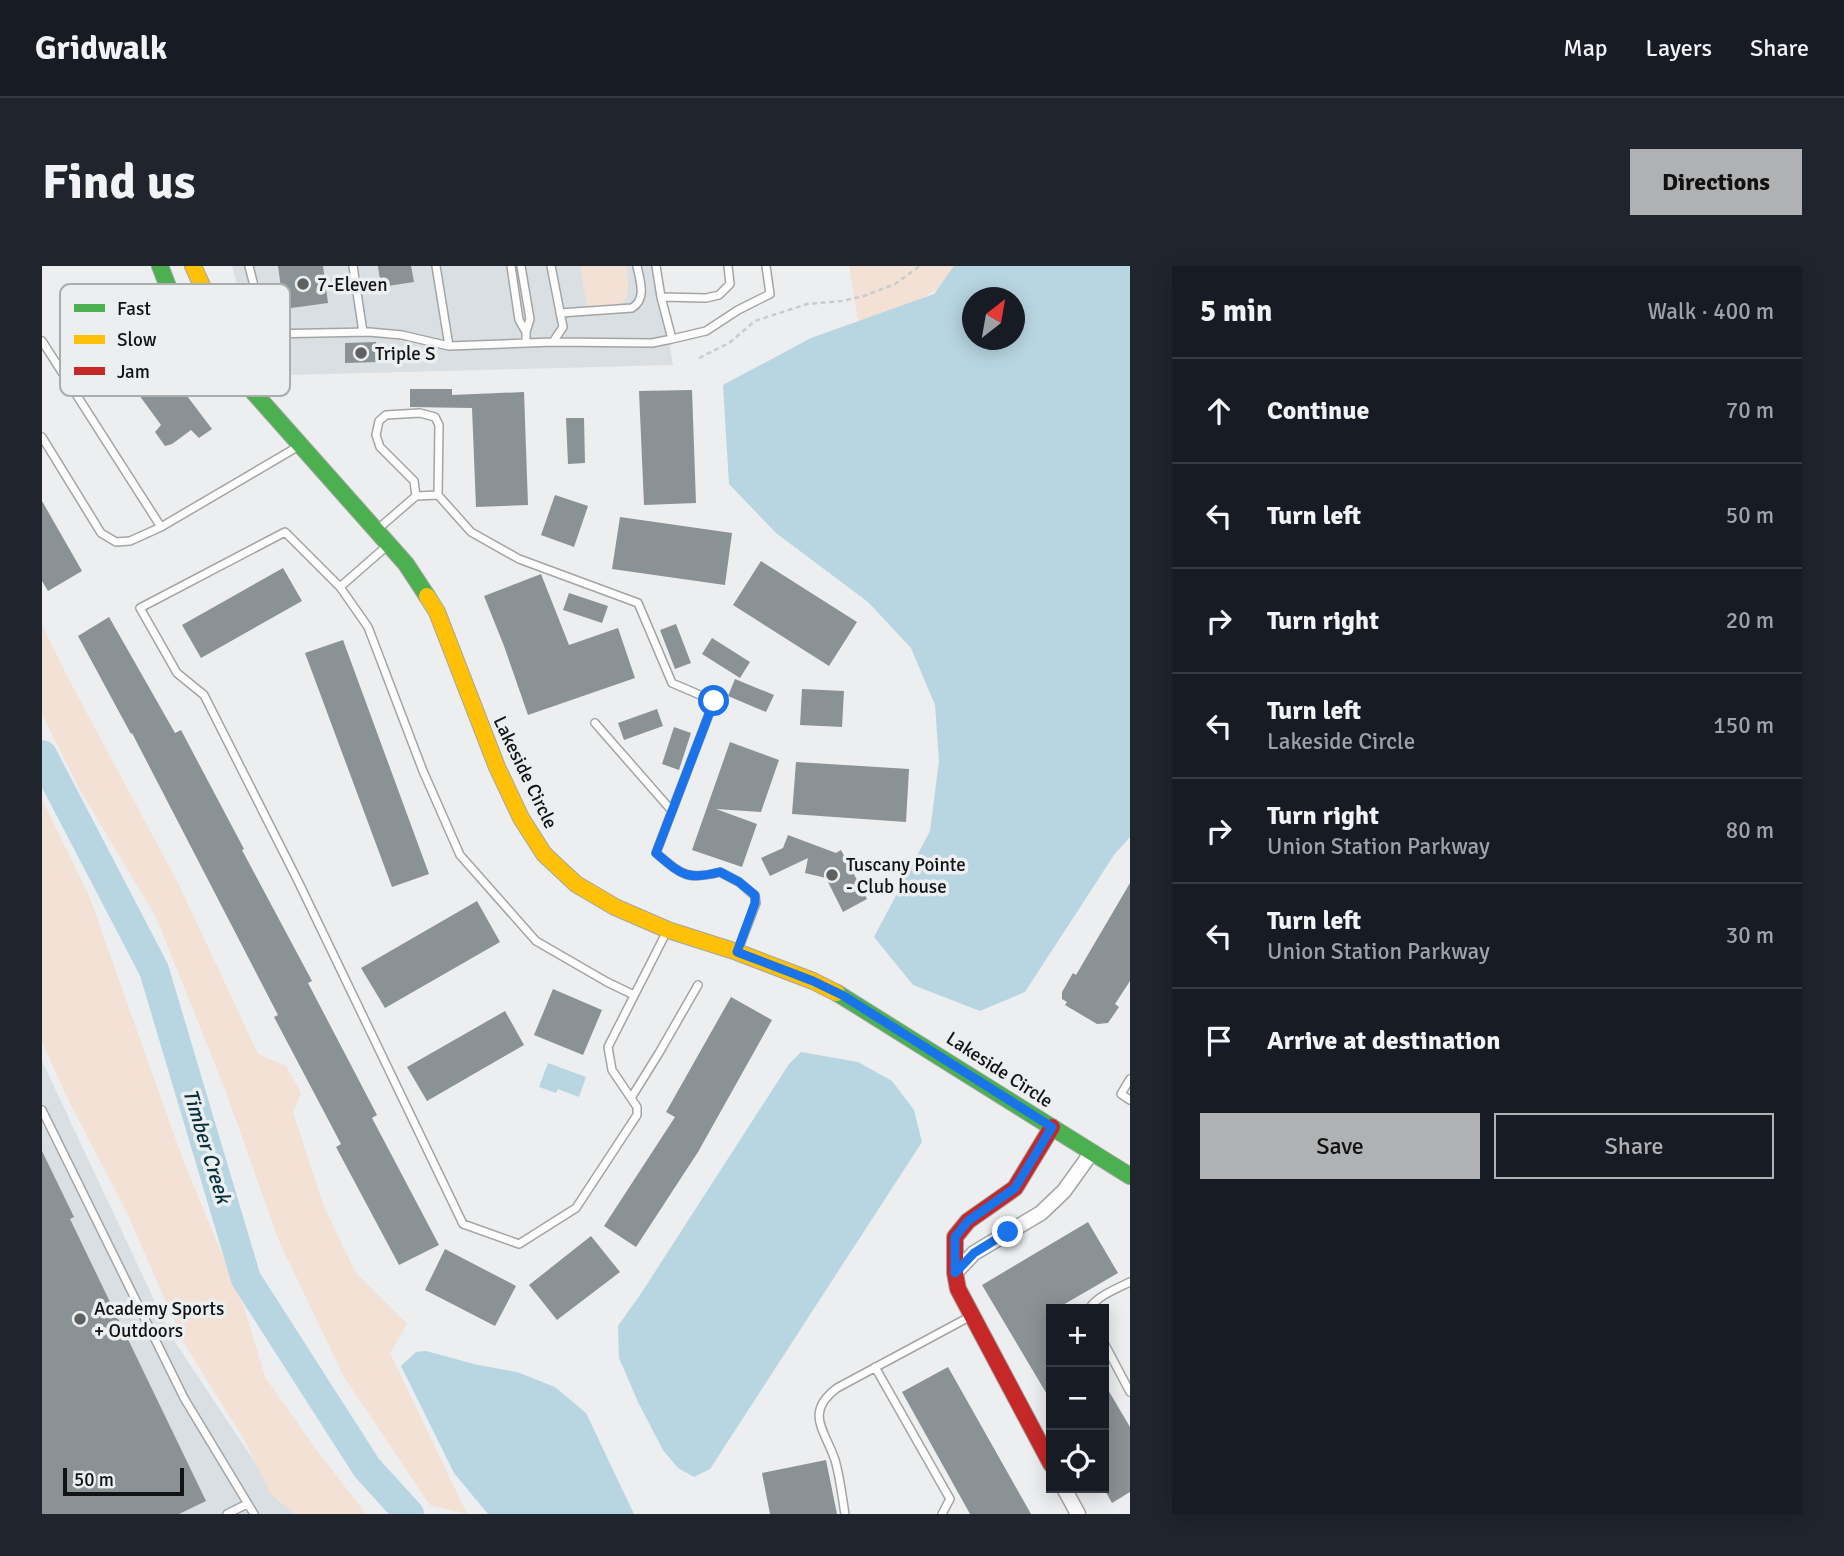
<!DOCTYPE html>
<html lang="en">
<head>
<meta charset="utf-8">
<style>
  :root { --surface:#171b24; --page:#20242c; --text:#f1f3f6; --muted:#9ea1a6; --line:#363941; --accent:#afb1b3 }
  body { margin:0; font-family:Signika,sans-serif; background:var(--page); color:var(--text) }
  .controls { position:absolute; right:21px; bottom:21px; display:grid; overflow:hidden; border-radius:0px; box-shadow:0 4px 18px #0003 }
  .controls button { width:63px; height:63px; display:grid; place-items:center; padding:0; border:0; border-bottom:2px solid var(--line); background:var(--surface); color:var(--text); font:35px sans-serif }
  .compass { position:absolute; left:920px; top:21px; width:63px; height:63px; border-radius:50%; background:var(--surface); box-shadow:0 4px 18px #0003; rotate:31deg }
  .scale { position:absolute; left:21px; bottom:18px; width:121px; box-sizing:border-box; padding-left:7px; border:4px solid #121314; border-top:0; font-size:19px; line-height:24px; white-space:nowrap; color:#121314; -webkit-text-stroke:5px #ebeff0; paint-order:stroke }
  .stop { position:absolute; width:21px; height:21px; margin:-16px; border:5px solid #1a73e8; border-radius:50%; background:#fff }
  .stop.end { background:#1a73e8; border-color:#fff; box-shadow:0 2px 7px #0008 }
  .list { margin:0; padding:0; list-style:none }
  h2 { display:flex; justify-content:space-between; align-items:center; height:91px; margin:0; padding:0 28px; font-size:30px }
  h2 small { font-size:23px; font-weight:400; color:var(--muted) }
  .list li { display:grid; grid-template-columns:46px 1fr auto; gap:21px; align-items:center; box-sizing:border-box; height:105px; padding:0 28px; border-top:2px solid var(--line) }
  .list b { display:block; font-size:26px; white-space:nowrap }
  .list p { margin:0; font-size:23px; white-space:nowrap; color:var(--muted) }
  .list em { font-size:23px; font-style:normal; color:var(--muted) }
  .actions { display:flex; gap:14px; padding:21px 28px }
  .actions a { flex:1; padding:16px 0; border:2px solid var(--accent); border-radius:0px; text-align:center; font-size:24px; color:var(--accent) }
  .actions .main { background:var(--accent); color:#111 }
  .icon { flex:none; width:38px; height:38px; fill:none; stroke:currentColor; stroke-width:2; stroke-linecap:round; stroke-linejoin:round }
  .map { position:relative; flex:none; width:1088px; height:1248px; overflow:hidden; border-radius:0px }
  header { display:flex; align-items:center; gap:42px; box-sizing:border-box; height:98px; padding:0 35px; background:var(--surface); border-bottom:2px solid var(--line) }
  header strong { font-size:33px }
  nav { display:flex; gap:38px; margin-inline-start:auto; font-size:24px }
  .intro { display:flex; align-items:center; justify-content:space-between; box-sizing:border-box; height:168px; padding:0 42px }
  h1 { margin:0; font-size:49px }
  .button { padding:18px 32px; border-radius:0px; background:var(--accent); color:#111; font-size:24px; font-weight:700 }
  main { display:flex; gap:42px; padding:0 42px }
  aside { flex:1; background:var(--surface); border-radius:0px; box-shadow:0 4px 18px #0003 }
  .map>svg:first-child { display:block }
</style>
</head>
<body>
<header>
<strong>Gridwalk</strong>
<nav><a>Map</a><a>Layers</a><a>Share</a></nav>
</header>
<div class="intro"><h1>Find us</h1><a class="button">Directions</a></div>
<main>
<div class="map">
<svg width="1088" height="1248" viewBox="0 0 1088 1248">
  <rect width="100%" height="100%" fill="#eceeef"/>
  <path fill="#d9dfe3" d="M190 0H614L631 99 245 109 207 59Z
    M0 795 129 1070 226 1216 262 1248H0Z"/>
  <path fill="#f2e1d4" d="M538 0H584C591 41 582 41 545 41Z
    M807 0H916L901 20 858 45 817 60Z
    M0 359 26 412 136 617 216 788 244 800 259 827 251 846 282 941 314 1007 365 1058 348 1087 425 1248 388 1239 302 1111 237 975 184 826 114 651 38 524 0 448Z
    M0 533 47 630 141 894 203 1044 223 1111 273 1182 324 1248H253L228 1228 203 1175 142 1077 86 949 24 829 0 776Z"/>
  <path fill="#b8d6e2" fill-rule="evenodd" d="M912 0H1088V571L1072 589 983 726 938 745 871 719 832 671 888 565 897 495 893 439 869 382 826 336 734 267 687 218 681 119 769 72 892 28ZM931 32H973V74H931Z
    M759 786 816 796 850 815 872 844 880 876 668 1203 652 1211 636 1202 621 1184 596 1136 577 1092 576 1060 600 1026 747 798Z
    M506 797 544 811 537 831 516 823 514 827 497 821Z
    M384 1085 436 1099 475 1106 513 1121 544 1147 592 1248H446L412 1207 359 1100 374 1086Z"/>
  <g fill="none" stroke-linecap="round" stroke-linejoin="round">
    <path stroke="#b8d6e2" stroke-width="30" d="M0 489 112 704 204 1013 325 1202 367 1248"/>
  </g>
  <path fill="#8a9295" d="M236 0H281L286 37 242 43Z
    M336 0H369L372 16 339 21Z
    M93 61 170 163 157 172 149 164 130 178 123 180 113 166 119 159 81 107 104 95 84 68Z
    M334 76 335 96 303 97V77Z
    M368 123H410V129L482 126 486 239 434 241 430 142 368 141Z
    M650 124 654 237 602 239 597 125Z
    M524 152H542L543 197 526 198Z
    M513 229 546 240 532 281 499 269Z
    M0 235 40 305 6 325 0 315Z
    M578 251 690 267 683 319 570 303Z
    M719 295 815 356 787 400 691 339Z
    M241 302 260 335 159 392 140 359Z
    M499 308 527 379 576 362 593 412 486 449 462 380 442 330Z
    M527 327 566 340 560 357 521 344Z
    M67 351 133 467 139 464 202 583 200 584 270 715 266 717 335 849 330 852 397 979 357 999 294 881 299 878 232 751 236 749 90 467 89 468 36 370Z
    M634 358 649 397 633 403 618 364Z
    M670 372 708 396 698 412 660 388Z
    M301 374 387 608 350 621 263 387Z
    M693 413 732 429 724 446 686 430Z
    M760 423 802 425 800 461 758 459Z
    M615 443 621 460 582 474 576 457Z
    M632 461 649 467 637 504 620 498Z
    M688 476 737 494 719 546 674 543 715 558 700 601 650 584Z
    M754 496 867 503 864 556 750 548Z
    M746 569 794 587 799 584 825 633 801 646 784 612 763 607 766 592 728 610 719 592 741 582Z
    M1088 617V715L1073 738 1077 741 1066 757 1055 758 1023 739 1025 736 1020 733V726L1031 707 1034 709Z
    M435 635 458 676 343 742 319 702Z
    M511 723 560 744 541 789 492 769Z
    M689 731 730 754 656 886 594 981 562 960 633 851 624 846Z
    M463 745 482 779 385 835 365 801Z
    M0 885 32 951 28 953 164 1235 137 1248H0Z
    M1046 956 1076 1007 1014 1043H1009V1135L940 1019Z
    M549 970 578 1006 515 1054 487 1019Z
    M403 983 474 1020 453 1060 383 1024Z
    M906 1101 989 1248H928L860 1126Z
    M1062 1117 1088 1161V1226L1070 1237 1062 1223Z
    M784 1194 795 1248H728L720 1207Z"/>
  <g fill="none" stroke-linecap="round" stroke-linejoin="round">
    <g stroke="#a3a5a5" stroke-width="10">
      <path id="lane" d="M311 0 321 66
        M394 0 407 80 511 76 521 61 509 0
        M469 0 477 54 484 66
        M479 0 488 53 484 66V77
        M619 31 664 32 677 29 688 18 686 0
        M518 47 590 42C605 33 598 15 595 0
        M224 68 327 66 360 69 407 80
        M630 73 664 65 696 44 728 28 724 0
        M0 75 119 261 257 180
        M511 76 610 77 630 73 619 31 614 0
        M192 99 224 68 207 0
        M0 171 59 267 74 276 88 275 119 261
        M374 230 372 215 338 181 334 169 337 155 344 149 378 147 393 151 397 159 396 229 429 266 477 293 596 337 630 417 672 435 614 587C639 608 644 615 678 606L697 616 713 630 714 637 696 684
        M337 262 374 230 396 229
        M298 321 346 279
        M553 457 630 545
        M592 729 565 716 494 675 418 589 381 505 326 361 298 321 243 266 98 342 135 407 162 429 255 613 421 958 477 978 534 942 595 849V841L570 804 566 781 625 665
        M1088 813 1079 828 1088 834
        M589 832 617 787 656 719
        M0 844 142 1132 212 1248
        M1047 1043C1055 1030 1074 1023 1088 1016
        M1062 1077 1088 1126
        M833 1101 908 1233 900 1248
        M185 1248 205 1238
        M803 1248C800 1230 798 1211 793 1194 783 1164 762 1147 795 1122L929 1050"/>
    </g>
    <g stroke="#a3a5a5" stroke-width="17">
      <path id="street" d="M913 1007 932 987 999 947 1022 925 1050 886
        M1022 1222 1036 1248"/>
    </g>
    <g stroke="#a3a5a5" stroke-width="18">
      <path id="fast" d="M118 0 134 41 152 70 190 102 364 298 385 330
        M795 727 1088 910"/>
    </g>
    <g stroke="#a3a5a5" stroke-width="18">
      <path id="slow" d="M151 0 184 72 190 102
        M385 330 395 346 455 501 479 552 502 588 534 618 573 641 626 664 695 686 771 715 795 727"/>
    </g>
    <g stroke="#a3a5a5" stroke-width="18">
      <path id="jam" d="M1009 1198 916 1023 913 1007V971L926 955 973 922 1010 861"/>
    </g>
    <path stroke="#cbcccd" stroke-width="2.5" stroke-dasharray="5 3.5" stroke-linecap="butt" d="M657 92 687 77 713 55 765 38 800 35 822 30 853 18 878 0"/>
    <use href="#lane" stroke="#fcfcfd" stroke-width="7"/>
    <use href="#street" stroke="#fcfcfd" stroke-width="14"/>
    <use href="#fast" stroke="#4caf50" stroke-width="16"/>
    <use href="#slow" stroke="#ffc107" stroke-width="16"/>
    <use href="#jam" stroke="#c62828" stroke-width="16"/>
  </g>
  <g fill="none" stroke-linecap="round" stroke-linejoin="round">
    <path stroke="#1a73e8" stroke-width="9" d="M672 435 614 587C639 608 644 615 678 606L697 616 713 629V637L695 686 771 715 800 729 1010 861 973 922 926 955 913 971V1007L932 987 966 966"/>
  </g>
  <g fill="#5e6061" stroke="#ebeff0" stroke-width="2.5">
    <circle cx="261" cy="18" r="7"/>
    <circle cx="319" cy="87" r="7"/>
    <circle cx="790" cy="609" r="7"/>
    <circle cx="38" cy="1053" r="7"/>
  </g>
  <g text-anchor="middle" stroke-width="7" stroke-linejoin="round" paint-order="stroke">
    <g font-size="19" fill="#121314" stroke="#ebeff0" text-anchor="start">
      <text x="275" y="25">7-Eleven</text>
      <text x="333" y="94">Triple S</text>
      <text x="804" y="605">Tuscany Pointe<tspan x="804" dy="22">- Club house</tspan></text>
      <text x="52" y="1049">Academy Sports<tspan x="52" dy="22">+ Outdoors</tspan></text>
    </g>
    <g font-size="19" fill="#121314" stroke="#ebeff0">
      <text transform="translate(484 506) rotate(64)" y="7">Lakeside Circle</text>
      <text transform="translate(958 803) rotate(33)" y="7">Lakeside Circle</text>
    </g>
    <g font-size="21" font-style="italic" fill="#082f3c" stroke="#ebeff0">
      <text transform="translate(165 880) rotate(73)" y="7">Timber Creek</text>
    </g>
  </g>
  <rect x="18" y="18" width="230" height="112" rx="10" fill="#ebeff0" stroke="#aaadae" stroke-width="2"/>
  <rect x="32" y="38" width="31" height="8" fill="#4caf50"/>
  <rect x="32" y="69" width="31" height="9" fill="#ffc107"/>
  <rect x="32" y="101" width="31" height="8" fill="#c62828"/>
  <g font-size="19" fill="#121314">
    <text x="75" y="49">Fast</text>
    <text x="75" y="80">Slow</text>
    <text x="75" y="112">Jam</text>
  </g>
</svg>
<div class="controls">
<button>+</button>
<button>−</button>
<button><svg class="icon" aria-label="locate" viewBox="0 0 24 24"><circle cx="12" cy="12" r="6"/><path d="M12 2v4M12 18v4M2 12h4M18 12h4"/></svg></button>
</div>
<svg class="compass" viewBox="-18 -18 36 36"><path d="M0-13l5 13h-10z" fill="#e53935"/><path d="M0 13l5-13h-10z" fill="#9ea1a6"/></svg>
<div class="scale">50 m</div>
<div class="stop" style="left:672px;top:435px"></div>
<div class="stop end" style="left:966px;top:966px"></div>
</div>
<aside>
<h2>5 min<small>Walk · 400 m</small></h2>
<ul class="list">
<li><svg class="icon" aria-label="ahead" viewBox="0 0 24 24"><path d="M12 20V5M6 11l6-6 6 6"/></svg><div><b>Continue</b></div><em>70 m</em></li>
<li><svg class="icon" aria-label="left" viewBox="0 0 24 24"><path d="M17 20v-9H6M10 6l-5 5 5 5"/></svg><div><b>Turn left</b></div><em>50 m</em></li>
<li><svg class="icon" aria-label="right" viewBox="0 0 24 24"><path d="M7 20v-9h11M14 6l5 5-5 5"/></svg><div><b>Turn right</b></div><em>20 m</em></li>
<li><svg class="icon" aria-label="left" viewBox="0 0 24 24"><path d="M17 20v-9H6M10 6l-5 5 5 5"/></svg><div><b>Turn left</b><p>Lakeside Circle</p></div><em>150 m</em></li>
<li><svg class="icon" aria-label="right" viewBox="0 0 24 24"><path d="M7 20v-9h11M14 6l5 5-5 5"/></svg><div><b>Turn right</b><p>Union Station Parkway</p></div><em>80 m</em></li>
<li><svg class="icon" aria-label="left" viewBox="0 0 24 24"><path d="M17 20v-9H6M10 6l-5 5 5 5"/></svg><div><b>Turn left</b><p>Union Station Parkway</p></div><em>30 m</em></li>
<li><svg class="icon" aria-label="arrive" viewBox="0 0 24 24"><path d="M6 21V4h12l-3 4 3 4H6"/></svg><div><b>Arrive at destination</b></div></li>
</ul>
<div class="actions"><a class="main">Save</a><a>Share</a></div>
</aside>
</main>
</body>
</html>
